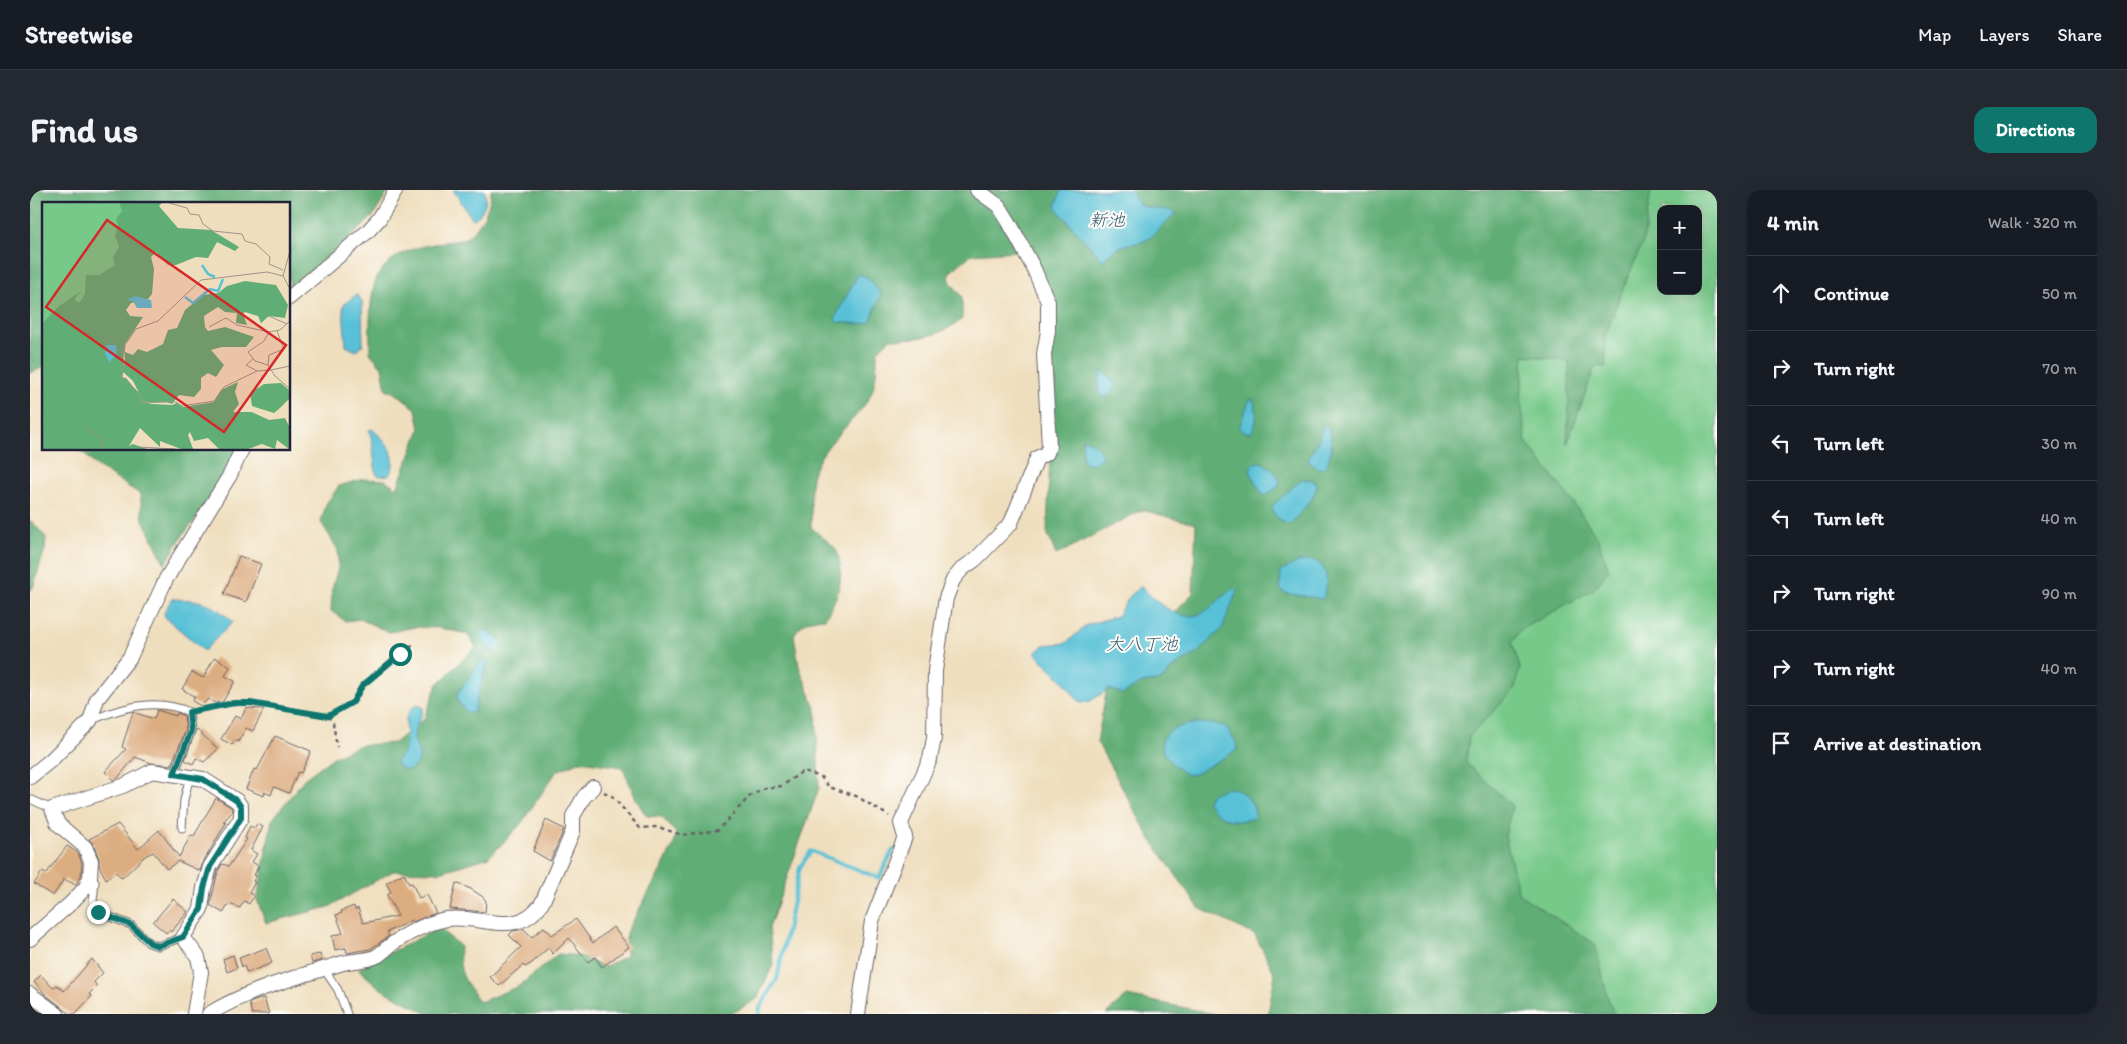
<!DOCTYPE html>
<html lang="en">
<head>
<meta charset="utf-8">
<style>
  :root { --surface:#171b24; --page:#242831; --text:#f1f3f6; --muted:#9ea1a6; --line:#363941; --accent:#0f766e }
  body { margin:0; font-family:Itim,"Klee One",sans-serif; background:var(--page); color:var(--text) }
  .controls { position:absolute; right:15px; top:15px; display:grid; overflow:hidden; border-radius:10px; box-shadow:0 5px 20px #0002 }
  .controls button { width:45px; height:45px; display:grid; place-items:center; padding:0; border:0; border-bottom:1px solid var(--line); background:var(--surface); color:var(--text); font:25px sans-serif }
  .stop { position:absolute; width:15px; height:15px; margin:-11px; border:4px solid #0f766e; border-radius:50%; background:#fff }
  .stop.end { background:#0f766e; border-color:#fff; box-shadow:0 1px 5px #0008 }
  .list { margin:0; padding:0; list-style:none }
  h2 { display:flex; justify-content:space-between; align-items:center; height:65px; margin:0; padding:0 20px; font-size:21px }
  h2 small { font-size:16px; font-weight:400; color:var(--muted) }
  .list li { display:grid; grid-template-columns:32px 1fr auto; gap:15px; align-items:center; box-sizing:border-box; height:75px; padding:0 20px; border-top:1px solid var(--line) }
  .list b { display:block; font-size:19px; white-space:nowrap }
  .list em { font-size:16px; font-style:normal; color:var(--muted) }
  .icon { flex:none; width:28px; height:28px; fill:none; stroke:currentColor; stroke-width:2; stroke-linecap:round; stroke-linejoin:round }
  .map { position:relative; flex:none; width:1687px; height:824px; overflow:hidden; border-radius:15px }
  header { display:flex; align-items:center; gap:30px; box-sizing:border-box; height:70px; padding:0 25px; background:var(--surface); border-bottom:1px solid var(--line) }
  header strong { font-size:24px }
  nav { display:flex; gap:28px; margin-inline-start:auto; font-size:18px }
  .intro { display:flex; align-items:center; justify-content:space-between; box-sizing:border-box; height:120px; padding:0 30px }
  h1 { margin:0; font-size:35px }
  .button { padding:12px 22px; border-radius:15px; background:var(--accent); color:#fff; font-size:18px; font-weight:700 }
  main { display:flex; gap:30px; padding:0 30px }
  aside { flex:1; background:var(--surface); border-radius:15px; box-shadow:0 5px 20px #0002 }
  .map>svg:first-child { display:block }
</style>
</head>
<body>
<header>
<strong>Streetwise</strong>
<nav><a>Map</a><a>Layers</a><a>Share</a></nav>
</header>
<div class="intro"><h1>Find us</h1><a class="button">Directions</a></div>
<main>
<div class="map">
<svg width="1687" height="824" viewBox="0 0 1687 824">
  <rect width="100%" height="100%" fill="#fdfcf7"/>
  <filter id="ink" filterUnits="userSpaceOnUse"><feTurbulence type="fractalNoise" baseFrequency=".02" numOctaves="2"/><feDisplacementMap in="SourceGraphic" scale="10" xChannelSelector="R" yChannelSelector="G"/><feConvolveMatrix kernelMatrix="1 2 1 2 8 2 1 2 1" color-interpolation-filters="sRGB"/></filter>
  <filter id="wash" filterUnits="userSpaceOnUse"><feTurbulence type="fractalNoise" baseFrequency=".0096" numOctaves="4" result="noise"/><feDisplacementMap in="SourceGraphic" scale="20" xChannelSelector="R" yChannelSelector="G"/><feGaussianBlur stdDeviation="1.12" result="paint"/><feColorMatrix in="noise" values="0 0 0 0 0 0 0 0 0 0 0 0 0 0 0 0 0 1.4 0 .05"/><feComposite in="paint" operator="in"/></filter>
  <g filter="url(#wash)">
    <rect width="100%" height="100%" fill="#efdebd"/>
    <path fill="#77c98a" stroke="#4c7662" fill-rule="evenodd" d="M1488 0H1687V824H1524L1420 571ZM1631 19H1668V101H1631Z"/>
    <path fill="#61ad76" stroke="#426858" d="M0 0H359L344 25 329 40 259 100V14H14V177L0 183Z
      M461 0H938L965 19 986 61 942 64 919 83 920 91 932 107V129C910 147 888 149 860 149L847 162C847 177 846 197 838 210 821 236 793 253 783 284 779 295 782 324 781 337 788 344 795 349 802 355 806 358 808 364 809 369 814 391 807 409 795 428 780 429 772 432 764 445L769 476 786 520 789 598 739 738 743 775 727 809 701 824H398L351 799 328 779 409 738 430 756C428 784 434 790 450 812L489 796 528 764 550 766 574 777 596 766V743L630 682 644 654 646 643 632 627 617 626C605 612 601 594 592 577L551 571 527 581 490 635 459 667 410 682 363 681 299 717 236 733 227 710 242 630 275 588 305 566 331 555 364 553 394 529 407 495 446 457 437 444 410 438 385 437 359 442 330 429 315 431 301 421 302 399 308 378V360L291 332 296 314 309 296 333 289 355 290 367 298 390 239 386 219 370 206 356 199 352 177 340 163C340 143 338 101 349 84 363 61 391 56 416 52 422 51 430 51 435 48 447 43 463 13 461 0Z
      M954 0H1621L1613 52 1589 108 1575 147 1576 177 1565 176 1537 254 1539 210V171L1494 165 1491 211 1496 252 1539 307 1567 347 1579 380 1564 399 1490 440 1482 452 1490 478 1484 500 1439 547 1436 573 1482 616 1475 646 1489 704 1565 754 1579 813 1585 824H1238L1245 784 1225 745 1169 718 1120 648 1067 552 1078 492 1163 403 1166 334 1112 320 1026 365 1017 342 1020 266 1017 180 1021 118Z
      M46 259H207L175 317 153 345 135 374 113 330 110 304 66 276 54 263Z
      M0 330 16 347 15 359 3 398 0 401Z
      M1097 806 1185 824H1076Z"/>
    <path fill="#59c1d7" stroke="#3e7289" d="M423 0H454C459 10 453 23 444 29L441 27Z
      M1031 0H1103C1104 25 1131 15 1147 23 1136 30 1130 39 1121 47 1105 59 1092 47 1073 71L1027 19 1026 14Z
      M828 84 837 87 851 104 840 132 831 134 807 132 805 130 806 126Z
      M326 105 329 106 332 113 333 155 326 161 316 156 313 120 314 114Z
      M1071 181 1077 184 1085 194 1084 199 1076 207H1072L1068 201Z
      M1220 209H1222C1228 217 1228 237 1220 243L1213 241 1209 238Z
      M1293 236H1296C1305 249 1301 260 1297 275L1291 279 1282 275 1278 269 1289 249Z
      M342 239C355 250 371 267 359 285L349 286 346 284 342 251 339 240Z
      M1052 249C1062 250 1070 257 1072 267L1064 273 1059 274 1053 271Z
      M1232 272 1245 282 1250 291 1248 297 1236 305H1233L1225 292 1220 280 1224 273Z
      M1272 289 1283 290 1287 297 1282 309 1260 335C1251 332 1242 325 1242 316Z
      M1283 370C1300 377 1298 394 1293 409L1254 403 1250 398 1251 381 1268 372Z
      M1110 397 1113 398C1126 413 1153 435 1174 422 1185 415 1193 405 1204 398L1207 401 1192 439 1167 463 1142 478 1132 490 1112 493 1093 504 1079 499 1059 512 1050 513 1034 492 1005 463 1013 455 1036 453 1057 435 1087 426 1100 406Z
      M142 409C173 410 179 411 203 432L174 461 135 427 134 422Z
      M453 440 458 441 472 452 471 458 467 462 458 459 449 443Z
      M455 469 457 473 443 523 436 522 427 510V504L451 471Z
      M386 515 393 517C393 526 387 532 385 540 379 557 401 565 380 580L370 578 366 572C369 568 373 563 374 559 379 542 369 527 386 515Z
      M1173 533 1195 536 1206 552 1207 560 1165 584 1157 585C1116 558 1128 535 1173 533Z
      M1197 598C1200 599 1203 598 1205 599 1215 602 1228 618 1224 628 1204 635 1187 628 1177 611 1180 602 1189 601 1197 598Z"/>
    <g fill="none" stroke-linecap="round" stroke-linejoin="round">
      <path stroke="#59c1d7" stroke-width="4" d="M729 824 730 818 747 789 770 677 781 661 849 688 863 660"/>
    </g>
    <g id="blocks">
      <path fill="#ddad82" d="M209 366 231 374 216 412 194 404Z
        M185 467 200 477 195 486 205 491 192 513 188 511 187 514 178 509 171 516 162 511 165 507 152 499 162 482 173 488Z
        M216 518 234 519 223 541 216 538 208 552 205 550 202 555 191 549 205 526 211 529Z
        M127 520 146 526 147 523 154 526 156 540 141 575 121 573 105 567 87 589 83 590 75 582 96 559 92 557 103 522 124 529Z
        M166 539 188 559 174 572 166 568 163 574 155 570Z
        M245 546 281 561 271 583 268 582 259 603 244 597 241 605 235 602 234 606 216 599 224 579 227 580Z
        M186 608 201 617 202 622 193 632 196 633 173 672 170 681 148 671 137 679 123 662 115 666 92 688 86 682 76 689 69 676V668L63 654 59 649 88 634 108 659 129 640 149 667 161 645 164 646Z
        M516 630 534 639 520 671 503 661Z
        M227 634 233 637 221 660 227 664 222 672 229 676 224 685 226 686 223 691 225 692 219 703 224 706 219 714 214 711 210 718 199 714 193 723 180 715 188 681 192 674 199 676 217 649 215 648 220 636 224 638Z
        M37 656 48 663 52 673 51 685 46 695 34 689 23 706 4 694 12 682 16 684Z
        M374 683 379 694 382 693 389 708 397 705 406 723 383 732 382 730 357 742 359 746 340 759 317 763 316 758 305 760 302 746 313 743 306 725 312 723 311 721 324 716 325 720 328 718 333 733 368 726 357 705 361 702 356 693Z
        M426 693 441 699 453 707 456 711 455 722 420 719Z
        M143 709 158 722 141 742 139 740 136 743 123 732Z
        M546 729 563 753 583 737 599 757 572 777 565 767 558 772 539 748 523 764 518 758 502 773 495 777 493 775 469 796 460 787 491 757 479 745 483 741 494 739 502 747 514 737 522 745Z
        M236 758 242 773 217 783 214 776 212 777 209 768Z
        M290 764 292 770 282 773 280 766Z
        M203 765 207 778 197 782 193 769Z
        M62 769 73 783 64 792 67 796 59 804 62 806 45 824H40L15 804 4 792 11 785 23 798 27 795 34 801Z
        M234 808 239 824H222L219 813Z"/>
    </g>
  </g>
  <g filter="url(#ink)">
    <use href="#blocks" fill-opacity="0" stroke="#6a6468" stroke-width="1"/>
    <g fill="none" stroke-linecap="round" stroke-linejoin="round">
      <g stroke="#6a6468" stroke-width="9">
        <path id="lane" d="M60 531C91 517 127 507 159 522L161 541 144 584
          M0 609 22 619
          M152 638 154 610 160 586
          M60 688 65 692 63 711 68 722 73 724 101 735 119 753 128 756 153 747
          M294 779 308 800 317 824"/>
      </g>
      <g stroke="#6a6468" stroke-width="16">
        <path id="street" d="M259 108 337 42 349 29 366 0
          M0 587 21 570 60 531 67 509 100 467 136 389 200 285 212 259
          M0 749 41 713 56 697 60 687 61 671 55 657 28 634 22 619 93 596 122 581 173 589 207 611 211 617V628L180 677 174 698 171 719 153 747 168 767 171 782 164 824
          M0 804 27 824
          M179 824C219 799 268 787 313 773 324 770 338 771 347 766 353 762 359 756 365 752 380 742 400 732 417 729 452 724 486 750 512 713L543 641V626L554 607 563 597
          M828 824 842 731 875 647 871 633 900 569 904 548 905 481 916 408 923 390 932 379 946 369 981 333 1007 268 1017 263 1019 256 1014 164 1018 141V112L1004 79 979 32 969 16 947 0"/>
      </g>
      <path stroke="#6a6468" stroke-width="2.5" stroke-dasharray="4 4" stroke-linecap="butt" d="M168 521 205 513H220L298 526 323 512 332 496 383 455
        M298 526 303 533 307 557
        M574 602 582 606 610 638 628 637 652 645 688 640 720 606 734 598 752 596 773 581 791 587 799 597 826 606 859 626"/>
      <use href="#lane" stroke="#fff" stroke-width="7"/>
      <use href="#street" stroke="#fff" stroke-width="14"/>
    </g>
  </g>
  <g fill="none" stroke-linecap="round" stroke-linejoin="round" filter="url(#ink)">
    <path stroke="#0f766e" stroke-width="6" d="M68 722 101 735 120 753 128 756 153 747 171 719 174 698 180 677 211 628V617L207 611 173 589 144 584 161 541 159 522 204 513H220L298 526 323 512 332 496 370 464"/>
  </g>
  <g text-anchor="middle" stroke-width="4" stroke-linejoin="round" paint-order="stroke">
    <g font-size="18" font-style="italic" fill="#355a72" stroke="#fdfcf7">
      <text x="1077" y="36">新池</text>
      <text x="1112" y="460">大八丁池</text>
    </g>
  </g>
  <g transform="translate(12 12)">
    <rect width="248" height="248" fill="#efdebd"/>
    <path d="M0 0H85L79 54 0 167Z" fill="#77c98a"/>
    <path d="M77 0H121L117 4 136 26 169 28 197 45 193 49 175 40 166 56 154 55 134 63H126L114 50 109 55 112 67 110 92 105 98 89 101 84 108 88 114 101 115 83 142 81 156 83 164 80 175 84 176 98 193 91 179 81 170 83 164V150L91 153 96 147 105 150 121 142 126 128 135 126 143 108 161 93 176 91 185 84 203 79 234 83 246 103 243 116 227 114 219 121 216 114 203 110 201 112 205 123 194 121 195 111 183 110 176 105 162 114 163 125 166 129 183 125 212 135 204 145H180L169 148 182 163 174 175 166 171 159 176V187L152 195 137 193 130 202 124 200 110 201 98 199 110 202 130 203 135 201 141 205 172 200 179 188 196 180 193 190 197 202 191 210H210L227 218 243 216 247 224V247L235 238 233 247 220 242 206 247H177L166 236 152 239 148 230 146 233 151 247H139L118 239V245L98 226 87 244 91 242 105 247H0V122L16 105 39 89 32 98 37 101 43 92 44 73H57L73 63 71 55 77 45 73 34 76 23 74 17 80 9ZM239 181 247 188V197L238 206 232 211 210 204 208 191 222 182Z" fill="#61ad76"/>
    <path d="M93 94 109 98 110 106H95L91 99 84 98ZM63 143H74L75 152 67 160 63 151 66 146Z" fill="#59c1d7"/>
    <path fill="none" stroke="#59c1d7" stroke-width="2.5" d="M160 63 166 72 173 75M143 95 151 101 168 87 176 89 181 77"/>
    <path fill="none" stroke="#9d9389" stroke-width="1" d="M127 1 145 6 148 12 157 13 161 22 171 29 200 32 203 39 214 42 228 55 227 62 241 68M248 49 241 74 248 87M227 114 245 122M167 125 184 116 195 123 227 130 238 128 248 119M235 129 242 147 227 153 226 163 233 174 248 187M211 157 204 163 215 169M226 163 213 159 206 150 222 139 227 130M229 168 215 169 182 185 172 199 140 204 134 200H100L97 191 80 175 83 143 94 127 116 119 159 78 225 70 241 74M229 168 248 164M42 224 59 236 61 247M97 245 133 247"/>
    <path fill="#d62828" fill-opacity="0.15" stroke="#d62828" stroke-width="2.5" d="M65 18 244 143 182 230 4 105Z"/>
    <rect width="248" height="248" fill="none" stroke="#22223b" stroke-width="2.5"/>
  </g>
</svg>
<div class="controls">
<button>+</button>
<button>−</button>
</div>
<div class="stop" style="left:370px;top:464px"></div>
<div class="stop end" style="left:68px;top:722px"></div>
</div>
<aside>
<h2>4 min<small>Walk · 320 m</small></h2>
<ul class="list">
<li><svg class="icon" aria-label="ahead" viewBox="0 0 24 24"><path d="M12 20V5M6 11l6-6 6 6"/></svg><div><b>Continue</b></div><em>50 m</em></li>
<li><svg class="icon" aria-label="right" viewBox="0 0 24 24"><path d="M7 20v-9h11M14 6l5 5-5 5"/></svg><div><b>Turn right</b></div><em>70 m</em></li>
<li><svg class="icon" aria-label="left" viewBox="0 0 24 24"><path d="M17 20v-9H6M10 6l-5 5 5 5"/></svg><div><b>Turn left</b></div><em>30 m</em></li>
<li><svg class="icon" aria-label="left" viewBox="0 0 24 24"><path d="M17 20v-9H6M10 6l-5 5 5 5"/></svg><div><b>Turn left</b></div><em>40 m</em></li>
<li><svg class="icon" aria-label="right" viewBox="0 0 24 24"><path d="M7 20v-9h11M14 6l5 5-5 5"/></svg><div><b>Turn right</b></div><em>90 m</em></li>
<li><svg class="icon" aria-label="right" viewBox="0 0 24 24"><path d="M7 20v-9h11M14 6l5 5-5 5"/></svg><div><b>Turn right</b></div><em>40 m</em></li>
<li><svg class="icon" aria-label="arrive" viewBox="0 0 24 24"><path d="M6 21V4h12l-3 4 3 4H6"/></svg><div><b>Arrive at destination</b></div></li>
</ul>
</aside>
</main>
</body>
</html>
